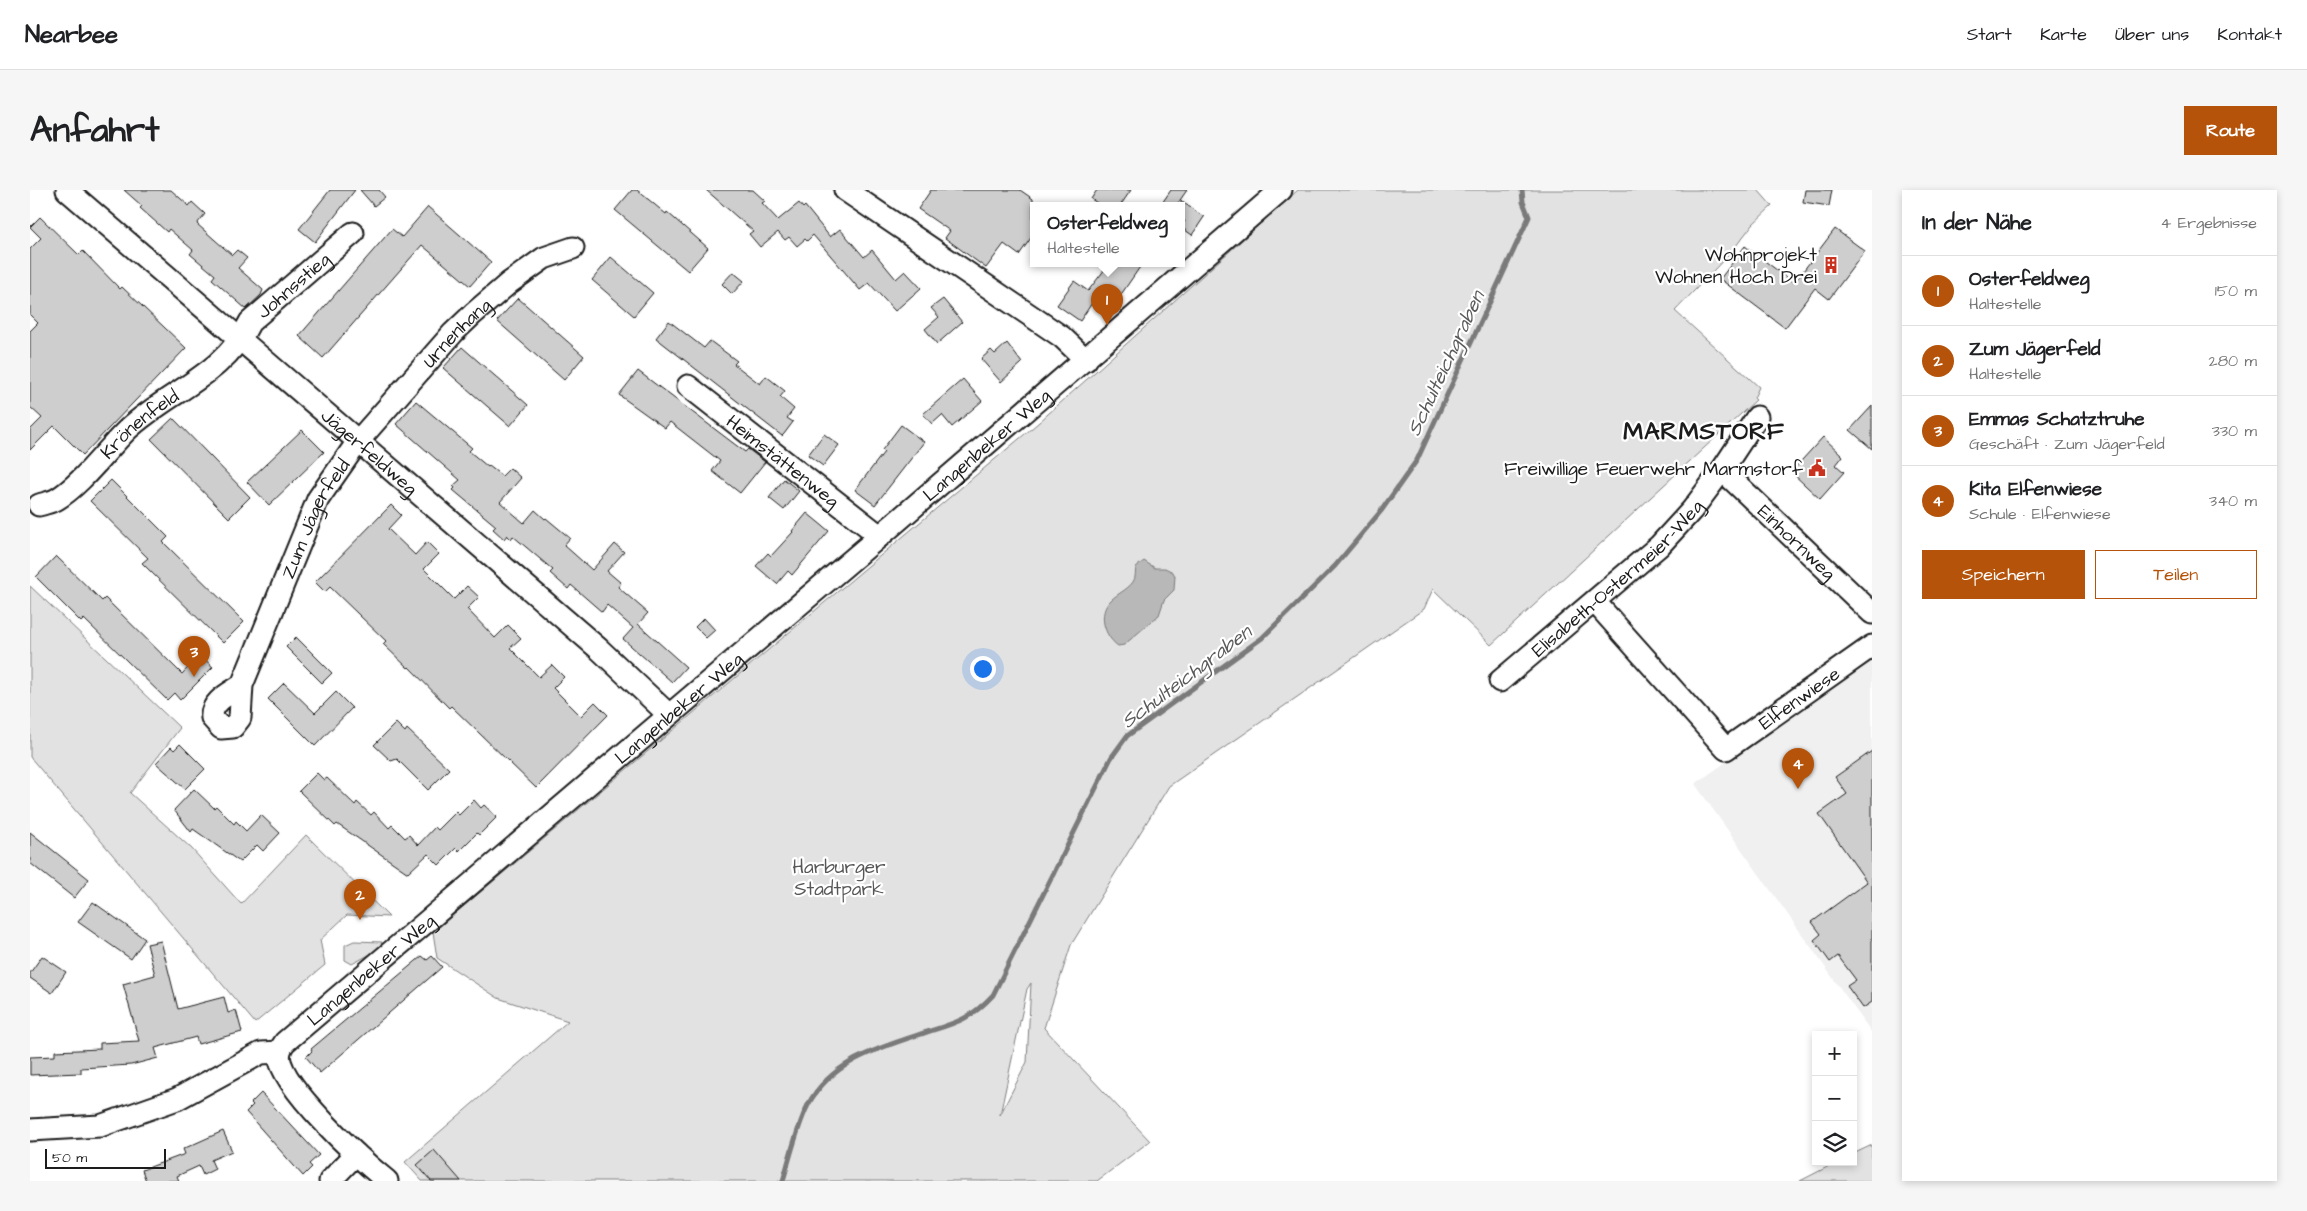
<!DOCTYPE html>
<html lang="de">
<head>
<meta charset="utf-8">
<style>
  :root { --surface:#fff; --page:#f6f6f6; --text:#202124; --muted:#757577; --line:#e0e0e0; --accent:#b45309 }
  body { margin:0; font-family:"Architects Daughter",sans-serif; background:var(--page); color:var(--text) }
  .controls { position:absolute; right:15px; bottom:15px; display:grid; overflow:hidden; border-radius:0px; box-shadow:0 2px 8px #0003 }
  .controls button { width:45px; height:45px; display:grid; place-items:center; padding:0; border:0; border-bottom:1px solid var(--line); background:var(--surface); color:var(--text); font:25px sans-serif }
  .scale { position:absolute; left:15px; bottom:12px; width:121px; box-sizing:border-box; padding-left:5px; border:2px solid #1c1c1c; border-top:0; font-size:14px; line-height:18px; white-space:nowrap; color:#1c1c1c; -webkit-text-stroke:4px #fff; paint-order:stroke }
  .you { position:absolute; left:952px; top:478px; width:18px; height:18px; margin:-12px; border:4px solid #fff; border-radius:50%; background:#1a73e8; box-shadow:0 0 0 8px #1a73e833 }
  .badge { display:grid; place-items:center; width:32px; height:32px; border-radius:50%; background:var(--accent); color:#fff; font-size:16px; font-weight:700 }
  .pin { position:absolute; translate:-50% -41px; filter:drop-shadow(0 1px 2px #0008) }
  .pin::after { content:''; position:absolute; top:26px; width:18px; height:15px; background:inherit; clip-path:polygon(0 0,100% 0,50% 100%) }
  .popup { position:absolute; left:1000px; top:12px; width:155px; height:65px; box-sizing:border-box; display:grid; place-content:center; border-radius:0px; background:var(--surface); filter:drop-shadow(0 1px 4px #0005); font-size:16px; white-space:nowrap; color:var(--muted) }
  .popup b { font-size:19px; color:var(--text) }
  .popup::after { content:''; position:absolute; left:50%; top:100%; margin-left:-10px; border:10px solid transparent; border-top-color:var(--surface) }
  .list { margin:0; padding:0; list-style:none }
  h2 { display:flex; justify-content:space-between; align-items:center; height:65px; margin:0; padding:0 20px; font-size:21px }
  h2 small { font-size:16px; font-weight:400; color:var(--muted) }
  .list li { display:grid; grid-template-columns:32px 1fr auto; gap:15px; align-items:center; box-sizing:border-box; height:70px; padding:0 20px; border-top:1px solid var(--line) }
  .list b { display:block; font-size:19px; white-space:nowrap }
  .list p { margin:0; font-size:16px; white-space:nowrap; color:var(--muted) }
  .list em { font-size:16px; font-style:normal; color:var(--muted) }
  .actions { display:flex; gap:10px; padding:15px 20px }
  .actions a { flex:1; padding:11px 0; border:1px solid var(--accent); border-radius:0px; text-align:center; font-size:18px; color:var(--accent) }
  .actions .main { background:var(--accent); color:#fff }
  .icon { flex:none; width:28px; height:28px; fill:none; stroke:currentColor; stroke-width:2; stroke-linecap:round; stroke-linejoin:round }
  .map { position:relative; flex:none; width:1842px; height:991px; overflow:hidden; border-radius:0px }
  header { display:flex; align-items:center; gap:30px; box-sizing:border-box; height:70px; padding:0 25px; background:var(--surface); border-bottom:1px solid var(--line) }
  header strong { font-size:24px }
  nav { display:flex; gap:28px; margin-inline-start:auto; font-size:18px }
  .intro { display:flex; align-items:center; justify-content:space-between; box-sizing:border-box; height:120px; padding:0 30px }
  h1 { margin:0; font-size:35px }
  .button { padding:12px 22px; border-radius:0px; background:var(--accent); color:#fff; font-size:18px; font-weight:700 }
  main { display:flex; gap:30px; padding:0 30px }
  aside { flex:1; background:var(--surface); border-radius:0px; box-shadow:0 2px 8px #0003 }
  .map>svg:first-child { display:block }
</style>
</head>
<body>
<header>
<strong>Nearbee</strong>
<nav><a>Start</a><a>Karte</a><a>Über uns</a><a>Kontakt</a></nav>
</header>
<div class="intro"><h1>Anfahrt</h1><a class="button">Route</a></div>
<main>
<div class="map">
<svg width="1842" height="991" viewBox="0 0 1842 991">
  <rect width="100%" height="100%" fill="#fff"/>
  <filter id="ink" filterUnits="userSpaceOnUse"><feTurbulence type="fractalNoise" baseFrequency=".02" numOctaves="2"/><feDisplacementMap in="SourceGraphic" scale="10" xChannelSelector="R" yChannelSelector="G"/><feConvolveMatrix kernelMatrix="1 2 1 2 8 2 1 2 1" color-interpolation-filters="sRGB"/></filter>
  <g filter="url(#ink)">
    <path fill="#f0f0f0" d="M1842 469V843L1665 594Z"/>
    <path fill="#e2e2e2" stroke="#7f7f7f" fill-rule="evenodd" d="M1268 0H1728L1742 16 1723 34 1702 61 1645 121 1729 197 1724 208 1726 210 1461 455 1403 399 1394 419 1139 596 1041 755 1014 838 1120 951 1067 991H392L375 972 538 831 468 808 407 768 403 742 1008 233ZM1001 793 997 872 970 925 997 799Z
      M0 396 150 538 100 603 161 658 211 714 276 645 359 727 317 725 290 750 295 775 225 833 0 567Z
      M324 751 352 752 348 760 322 774 315 770V755Z
      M1842 955V991H1770L1807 972H1823V964Z"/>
    <path fill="#b8b8b8" stroke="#7a7a7a" d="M1114 371 1125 378H1135L1143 382 1145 386 1144 400 1134 410 1129 425 1094 455 1088 456C1074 446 1067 423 1081 410 1087 404 1097 400 1103 392 1106 388 1105 382 1106 377Z"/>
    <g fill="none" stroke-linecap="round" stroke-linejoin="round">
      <path stroke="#7a7a7a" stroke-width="5" d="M753 991C759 970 768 934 778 915 801 871 851 857 894 843 925 833 940 830 963 805L1081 568 1097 546 1232 448 1305 376 1351 321 1387 270 1499 27 1493 12 1492 0"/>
    </g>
    <path fill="#cecece" stroke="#1c1c1c" d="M94 0H141L159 16 162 12 175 24 167 34 202 65 207 60 217 68 208 78 233 100 231 105 216 119 182 89 185 85 160 64 163 60 139 39 137 42 110 18 112 16Z
      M300 0H325L285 52 269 39Z
      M330 0H349L355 7 344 16Z
      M602 0H607L636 24 637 22 678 58 658 81 585 20Z
      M676 0H723L735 11 732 13 748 30 769 13 773 18 775 16 800 47 810 39 834 67 842 60 866 89 875 81 891 98 865 121 839 93 830 100 783 45 777 51 775 49 767 56 759 47 755 50 748 42 730 57 719 44 723 41Z
      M901 0H990L1003 9V45L989 65 974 54 956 78 915 48 920 41 888 19Z
      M1067 0H1101L1090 16H1072L1061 9Z
      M1141 0H1157L1146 16H1130Z
      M1775 0H1802L1799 16 1773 12Z
      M1151 11 1174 27 1162 45 1151 37 1155 31 1151 28Z
      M398 17 461 72 440 96 392 55 293 168 269 146 362 39 372 47Z
      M10 27 49 65 53 61 90 99 92 97 156 158 53 265 24 236 0 260V240L12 228 0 217V141L8 133 0 125V59L11 48 0 37Z
      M1805 39 1835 61 1799 109 1785 98 1755 138 1690 89 1715 56 1764 93Z
      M581 67 623 103 604 126 562 90Z
      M1079 74H1112L1090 106 1078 97 1069 109 1062 104 1066 107 1050 131 1027 115 1044 91 1058 101Z
      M703 82 714 91 702 104 692 94Z
      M488 108 554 166 534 190 467 131Z
      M913 109 932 132 907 154 895 139 909 127 901 118Z
      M639 131 674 158 680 151 707 171 704 174 730 194 736 186 755 201 750 207 764 219 757 228 763 232 754 244 752 246 626 148Z
      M977 153 992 173 971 192 951 169 961 160 965 164Z
      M432 157 498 215 480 236 413 178Z
      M608 181 715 262 718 259 735 272 710 303 682 281 690 271 640 232 635 238 589 205Z
      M933 189 952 211 922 237 912 225 902 234 893 224Z
      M386 211 442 258 439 261 458 277 459 276 472 286 480 278 491 288 470 312 494 333 505 320 515 329 516 328 540 348 534 355 562 380 585 354 594 362 577 381 591 393 588 397 618 423 608 434 656 477 642 492 593 449 603 438 577 415 572 422 541 395 538 399 520 383 523 380 483 346 481 349 477 345 474 349 463 339 466 336 423 300 425 298 423 296 430 290 366 234Z
      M1842 216V259L1820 240Z
      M143 228 220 307 199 328 121 249Z
      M871 235 894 252 845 315 825 300 854 262 852 260Z
      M272 240 294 262 239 315 217 292Z
      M794 244 809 255 793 276 778 265Z
      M1793 247 1813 266 1806 275 1814 282 1790 309 1761 282Z
      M754 289 769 301 754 320 739 308Z
      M81 290 138 347 133 352 214 432 193 453 112 373 118 368 60 311Z
      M361 315 371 325 358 339 385 365 397 352 409 364 394 379 424 409 437 396 449 407 437 419 465 448 478 435 491 448 480 458 509 487 522 475 534 487 523 498 551 526 565 512 578 525 506 598 421 516 419 518 379 477 378 478 353 454 356 451 300 397 295 402 285 392Z
      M777 323 799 341 762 385 758 381 747 394 726 376 738 363 741 366 763 342 762 341Z
      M26 366 72 411 75 408 152 484 170 465 183 477 150 510 144 503 137 510 54 429 51 432 6 387Z
      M674 428 685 440 676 448 665 437Z
      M266 447 302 483 292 493 256 457Z
      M254 493 285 523 306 502 322 518 285 556 238 509Z
      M366 533 375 542 377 539 419 579 398 600 367 569 361 571 344 555Z
      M150 554 175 579 155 599 126 573 141 557 144 560Z
      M1842 561V812L1833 818 1817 796 1826 790 1808 766 1800 772 1784 750 1791 744 1782 732 1837 692 1789 624 1817 604 1805 587Z
      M287 583 294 590 297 588 325 615 327 612 341 625 344 622 359 638 362 635 375 648 379 645 388 655 405 637 408 640 426 622 429 625 444 610 451 618 454 615 467 627 449 645 447 643 429 661 426 658 409 675 398 664 378 683 307 634 305 636 269 601Z
      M164 599 184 618 186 616 204 634 206 631 216 641 231 625 250 643 233 661 227 655 210 672 163 639 161 642 144 620Z
      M0 642 59 689 44 708 0 673Z
      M63 712 115 749 101 769 48 732Z
      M131 751 148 819 194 807 198 823 206 820 212 842 168 854 166 847 125 858 128 868 101 875 51 878V883L0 885V867L25 866V861L70 859V853L109 851 93 794 125 785 117 754Z
      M12 766 36 782 22 803 0 788V783Z
      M392 766 397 770 402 766 412 777 290 883 276 867 282 861 281 859Z
      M231 903 289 965 279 974 282 977 273 986 216 922 223 915 221 913Z
      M193 941 202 961 181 970 185 979 173 985 169 976 147 986 149 991H116L112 980 155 964 153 959Z
      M404 960 431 991H401L387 975Z"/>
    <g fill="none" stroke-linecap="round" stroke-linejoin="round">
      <g stroke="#1c1c1c" stroke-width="25">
        <g id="minor">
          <path id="s1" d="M37 0 569 459 639 525"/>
          <path d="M815 0 1032 147 1056 170"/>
          <path id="s2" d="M658 196 850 346"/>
          <path id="s3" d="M1692 280 1842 423"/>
          <path id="s4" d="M9 315C15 313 22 312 27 309 51 295 77 259 98 239 139 201 194 185 220 132L323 43"/>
          <path id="s5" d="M1565 412 1696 559 1842 456"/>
          <path id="s6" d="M1470 491 1629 356 1662 320 1692 280 1727 227"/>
          <path id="s7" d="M212 495C200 503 180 512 182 528L191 538 203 537 210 528 212 495 288 309 329 250 423 143 443 124 479 93 514 68 543 58"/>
          <path d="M0 940 70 936 147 909 231 863 250 862"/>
          <path d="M300 991 326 964"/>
          <path id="s8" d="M357 991C331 970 252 898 249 866 249 861 252 856 255 852L850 346 1251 0"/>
        </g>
      </g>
      <use href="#minor" stroke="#fff" stroke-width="21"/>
    </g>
  </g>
  <defs>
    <g id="building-bare" transform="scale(1.35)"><path d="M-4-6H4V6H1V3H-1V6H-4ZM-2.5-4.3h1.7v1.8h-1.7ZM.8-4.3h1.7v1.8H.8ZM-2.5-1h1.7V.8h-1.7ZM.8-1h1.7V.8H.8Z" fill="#c8321e" stroke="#fff" stroke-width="2.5" paint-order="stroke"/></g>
    <g id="civic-bare" transform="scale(1.35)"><path d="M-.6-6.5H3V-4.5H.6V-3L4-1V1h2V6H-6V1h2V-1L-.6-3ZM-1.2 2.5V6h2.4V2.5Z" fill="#c8321e" stroke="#fff" stroke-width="2.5" paint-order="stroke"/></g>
  </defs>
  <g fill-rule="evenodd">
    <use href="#building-bare" x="1801" y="75"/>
    <use href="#civic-bare" x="1787" y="278"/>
  </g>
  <g text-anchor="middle" stroke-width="4.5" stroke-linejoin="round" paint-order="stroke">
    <g font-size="19" fill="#1c1c1c" stroke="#fff" text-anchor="end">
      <text x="1787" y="71">Wohnprojekt<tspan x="1787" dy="22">Wohnen Hoch Drei</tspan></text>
      <text x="1773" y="285">Freiwillige Feuerwehr Marmstorf</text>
    </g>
    <g font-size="19" fill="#1c1c1c" stroke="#fff">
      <text dy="7" stroke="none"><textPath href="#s4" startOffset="340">Johnsstieg</textPath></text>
      <text dy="7" stroke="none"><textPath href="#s7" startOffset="535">Urnenhang</textPath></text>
      <text dy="7" stroke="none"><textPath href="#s4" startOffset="131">Krönenfeld</textPath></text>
      <text dy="7" stroke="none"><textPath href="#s8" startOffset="1104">Langenbeker Weg</textPath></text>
      <text dy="7" stroke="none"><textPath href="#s1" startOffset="400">Jägerfeldweg</textPath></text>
      <text dy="7" stroke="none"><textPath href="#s2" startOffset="121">Heimstättenweg</textPath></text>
      <text dy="7" stroke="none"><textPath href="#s7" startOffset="299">Zum Jägerfeld</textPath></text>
      <text dy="7" stroke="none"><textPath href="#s3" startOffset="104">Einhornweg</textPath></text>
      <text dy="7" stroke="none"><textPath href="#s6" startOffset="156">Elisabeth-Ostermeier-Weg</textPath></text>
      <text dy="7" stroke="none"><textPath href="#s5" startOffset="286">Elfenwiese</textPath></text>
      <text dy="7" stroke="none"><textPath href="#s8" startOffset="699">Langenbeker Weg</textPath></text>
      <text dy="7" stroke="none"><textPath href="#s8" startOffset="295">Langenbeker Weg</textPath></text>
    </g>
    <g font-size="19" fill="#575757" stroke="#fff">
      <text x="809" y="683">Harburger<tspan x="809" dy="22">Stadtpark</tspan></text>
    </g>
    <g font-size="20" font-style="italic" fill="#5a5a5a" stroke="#fff">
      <text transform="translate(1415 173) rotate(-65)" y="7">Schulteichgraben</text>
      <text transform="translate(1156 486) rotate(-37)" y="7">Schulteichgraben</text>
    </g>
    <g font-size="24" font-weight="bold" letter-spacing="1" fill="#1c1c1c" stroke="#fff">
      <text x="1674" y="249">MARMSTORF</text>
    </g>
  </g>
</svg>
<div class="controls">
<button>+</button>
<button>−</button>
<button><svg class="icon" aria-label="layers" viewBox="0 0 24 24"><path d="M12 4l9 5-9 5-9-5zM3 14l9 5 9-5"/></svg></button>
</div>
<div class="scale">50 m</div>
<div class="you"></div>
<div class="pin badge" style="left:1077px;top:135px">1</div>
<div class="popup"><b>Osterfeldweg</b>Haltestelle</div>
<div class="pin badge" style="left:330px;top:730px">2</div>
<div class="pin badge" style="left:164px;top:487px">3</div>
<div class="pin badge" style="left:1768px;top:599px">4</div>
</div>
<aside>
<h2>In der Nähe<small>4 Ergebnisse</small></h2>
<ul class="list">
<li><span class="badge">1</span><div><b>Osterfeldweg</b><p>Haltestelle</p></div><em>150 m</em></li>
<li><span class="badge">2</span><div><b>Zum Jägerfeld</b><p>Haltestelle</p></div><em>280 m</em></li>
<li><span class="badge">3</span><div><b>Emmas Schatztruhe</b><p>Geschäft · Zum Jägerfeld</p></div><em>330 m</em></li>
<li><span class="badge">4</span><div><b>Kita Elfenwiese</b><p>Schule · Elfenwiese</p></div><em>340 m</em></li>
</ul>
<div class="actions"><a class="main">Speichern</a><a>Teilen</a></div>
</aside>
</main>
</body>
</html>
